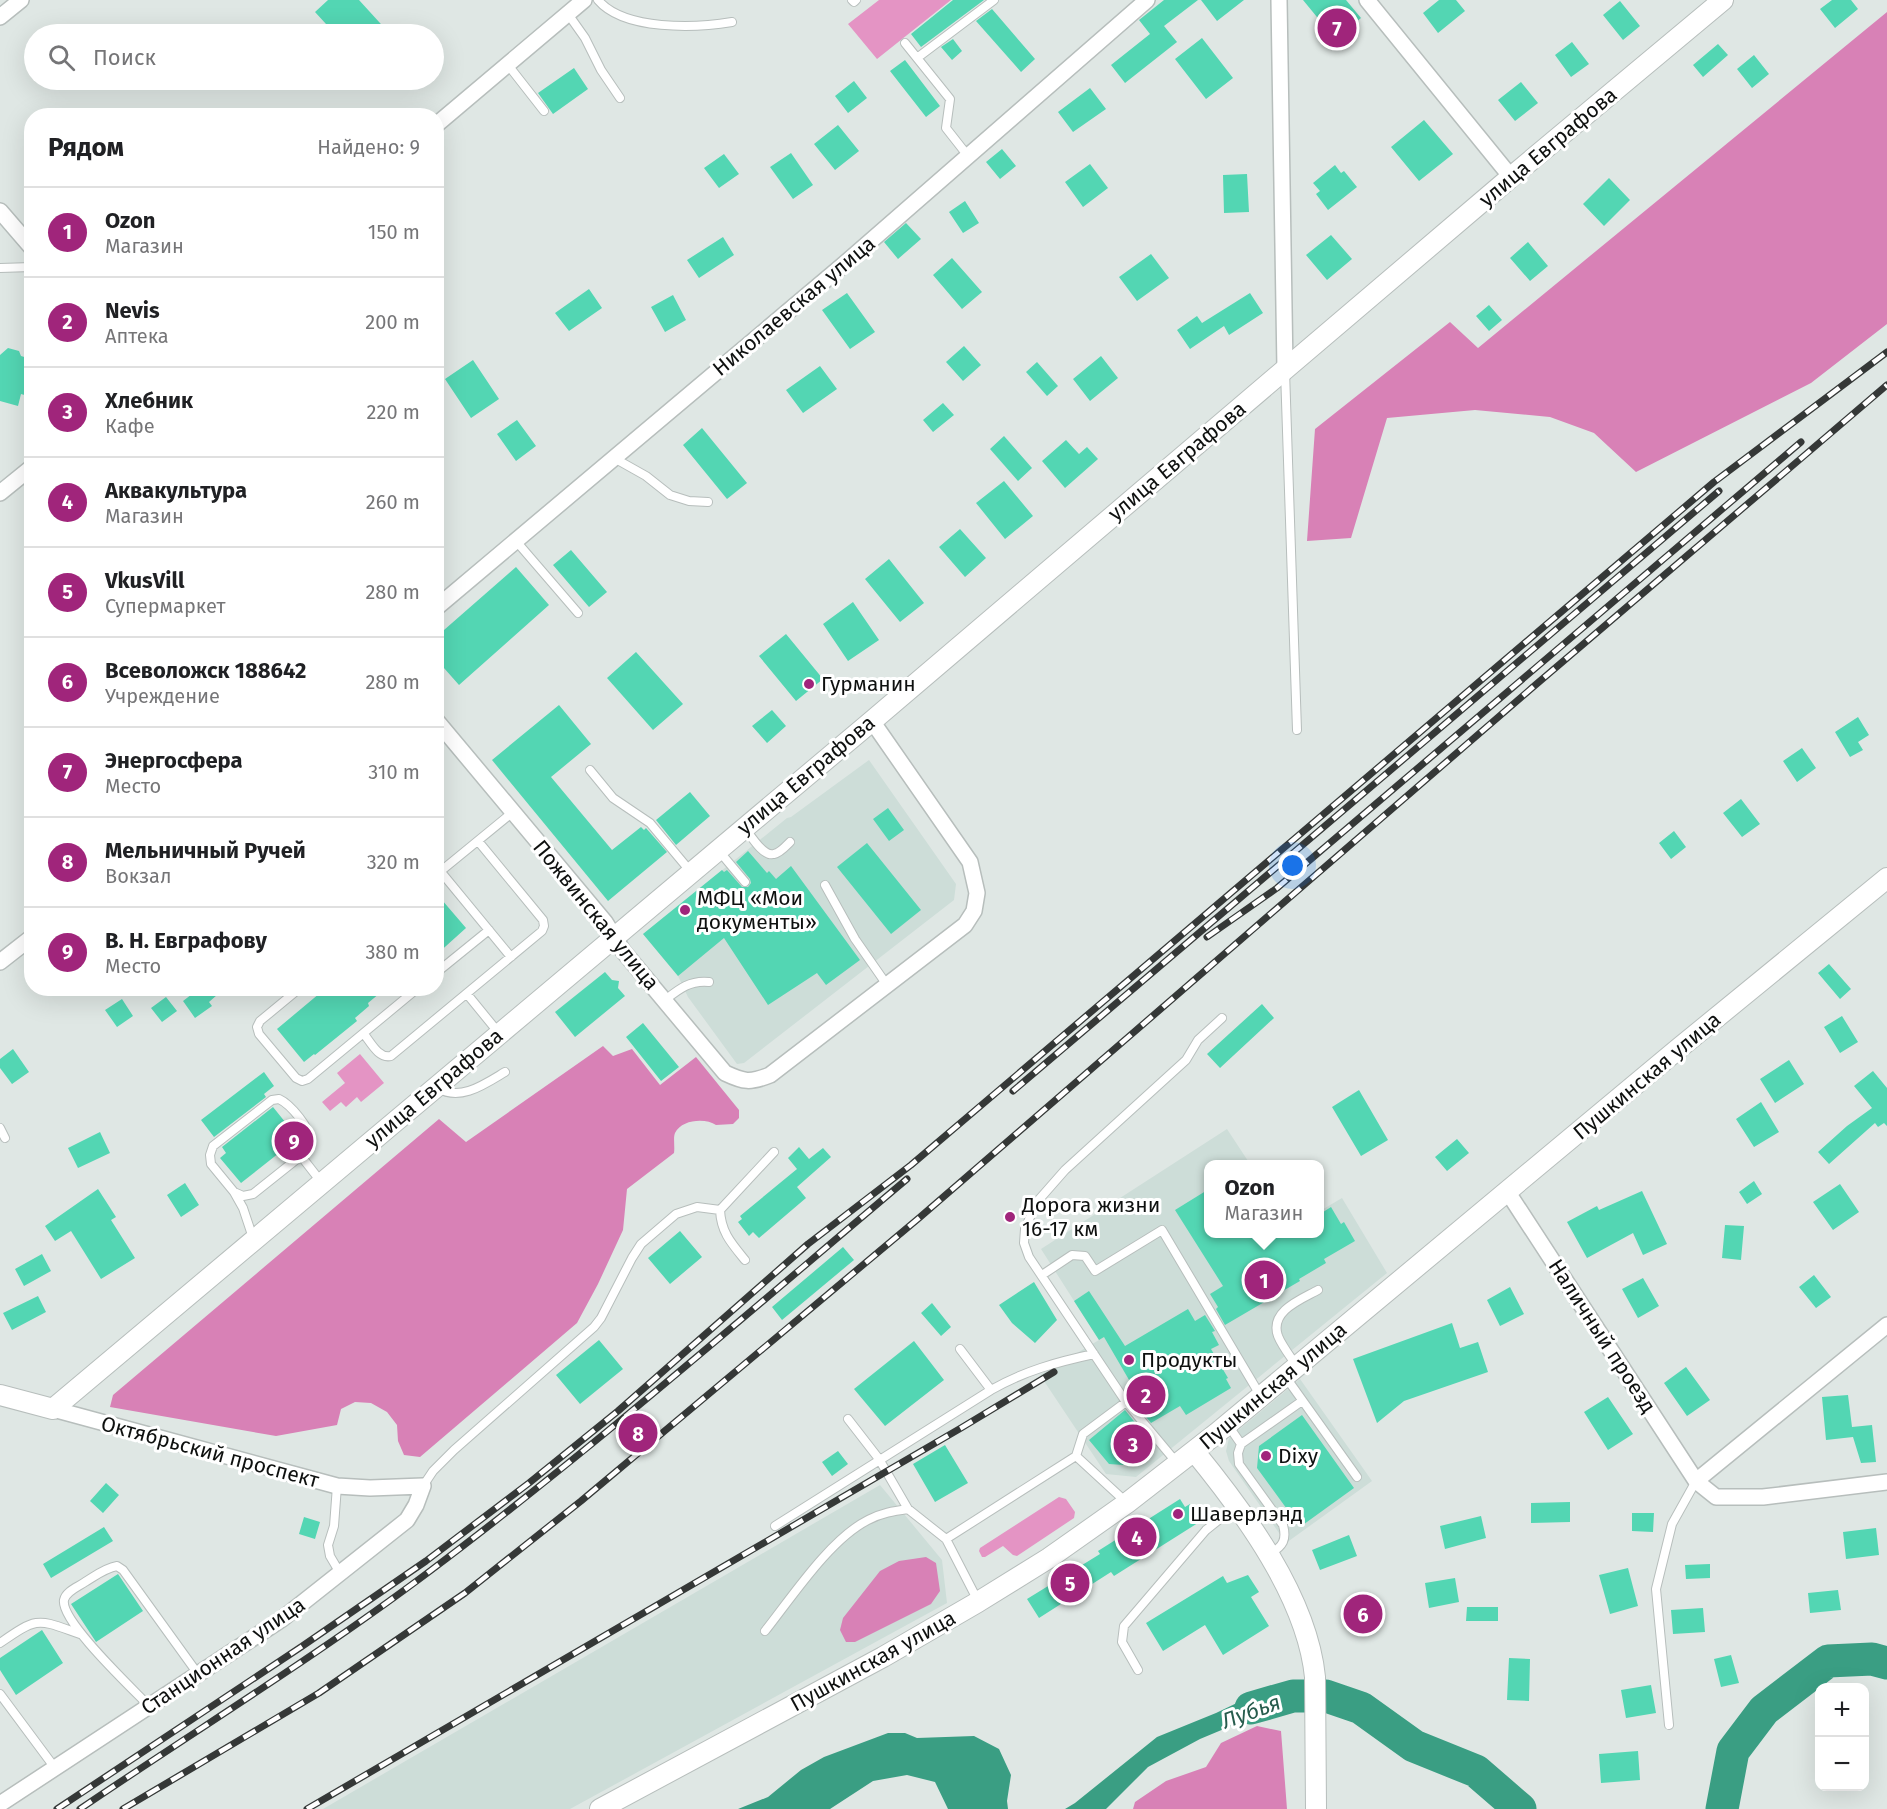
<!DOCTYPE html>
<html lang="ru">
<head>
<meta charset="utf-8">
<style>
  :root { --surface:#fff; --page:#f2f2f2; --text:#202124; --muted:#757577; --line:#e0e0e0; --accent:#a0257b }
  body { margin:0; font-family:"Fira Sans",sans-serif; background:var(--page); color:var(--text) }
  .controls { position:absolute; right:18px; bottom:18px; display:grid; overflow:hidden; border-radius:12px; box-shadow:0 6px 24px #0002 }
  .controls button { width:54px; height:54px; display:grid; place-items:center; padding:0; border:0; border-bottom:2px solid var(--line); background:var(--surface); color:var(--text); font:30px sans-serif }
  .you { position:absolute; left:1293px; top:866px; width:21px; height:21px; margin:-15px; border:4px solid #fff; border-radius:50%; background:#1a73e8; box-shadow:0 0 0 9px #1a73e833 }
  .badge { display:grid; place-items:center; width:39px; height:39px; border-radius:50%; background:var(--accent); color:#fff; font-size:20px; font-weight:700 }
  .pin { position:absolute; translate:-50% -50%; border:3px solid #fff; box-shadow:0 2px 6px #0006 }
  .popup { position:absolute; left:1204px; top:1160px; width:120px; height:78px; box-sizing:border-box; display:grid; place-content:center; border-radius:12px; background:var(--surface); filter:drop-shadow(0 2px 4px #0005); font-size:20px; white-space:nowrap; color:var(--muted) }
  .popup b { font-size:22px; color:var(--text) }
  .popup::after { content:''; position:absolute; left:50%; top:100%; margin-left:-12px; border:12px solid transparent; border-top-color:var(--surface) }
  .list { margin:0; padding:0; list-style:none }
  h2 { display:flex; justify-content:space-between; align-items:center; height:78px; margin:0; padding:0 24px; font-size:26px }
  h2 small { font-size:20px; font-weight:400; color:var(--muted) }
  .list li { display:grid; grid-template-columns:39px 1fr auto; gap:18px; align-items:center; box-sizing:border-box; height:90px; padding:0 24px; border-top:2px solid var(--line) }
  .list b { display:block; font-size:22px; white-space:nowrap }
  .list p { margin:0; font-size:20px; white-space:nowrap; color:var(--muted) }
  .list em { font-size:20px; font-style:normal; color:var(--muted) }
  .icon { flex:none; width:33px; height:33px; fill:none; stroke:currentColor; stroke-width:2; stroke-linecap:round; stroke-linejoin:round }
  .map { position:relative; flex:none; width:1887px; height:1809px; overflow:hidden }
  .search { position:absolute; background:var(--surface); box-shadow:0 6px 24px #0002; left:24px; top:24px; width:420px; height:66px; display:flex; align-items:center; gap:15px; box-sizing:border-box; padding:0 21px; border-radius:33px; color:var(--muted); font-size:22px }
  .panel { position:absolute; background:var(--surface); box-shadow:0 6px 24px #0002; left:24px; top:108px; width:420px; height:888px; border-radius:24px }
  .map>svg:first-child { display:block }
</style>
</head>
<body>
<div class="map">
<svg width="1887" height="1809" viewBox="0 0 1887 1809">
  <rect width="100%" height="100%" fill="#dfe7e4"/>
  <path fill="#cdddd8" d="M869 760 956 884 954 900 744 1063 737 1064 688 997 678 976 643 934 787 818 791 817Z
    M1227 1129 1250 1164H1208V1234H1320V1211L1342 1198 1387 1273 1136 1477 1106 1474 1040 1375 1099 1340 1041 1249Z
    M1300 1379 1372 1481 1286 1543 1229 1461 1226 1451 1229 1438Z
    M880 1485 942 1560 947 1603 570 1809H323Z"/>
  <path fill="#e494c4" d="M879 0H951L877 59 848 24Z
    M360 1054 384 1083 361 1102 357 1097 346 1107 341 1102 330 1111 322 1102 345 1083 337 1073Z
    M1059 1497 1066 1499 1075 1512 1074 1518 1017 1556 1013 1555 1003 1546 985 1557H982L979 1551 980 1548Z"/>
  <path fill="#d881b6" d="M1887 12V324L1811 383 1636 472 1594 433 1550 417 1475 410 1387 418 1351 538 1307 541 1315 429 1450 322 1478 348Z
    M603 1046 613 1056 632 1049 660 1085 696 1057 739 1110V1118L733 1124 716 1125C706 1118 682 1119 675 1133 673 1138 675 1146 674 1153L627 1189 623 1230 598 1284 577 1323 420 1457 404 1455 398 1441 397 1425 387 1412 371 1403 355 1402 341 1409 337 1425 276 1436 110 1407 113 1395 439 1119 466 1142Z
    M926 1557 936 1563 940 1591 931 1604 855 1642H846L840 1630 843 1618 880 1571 899 1561Z
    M1257 1726 1281 1731 1287 1809H1133L1135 1802 1166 1781 1206 1767 1221 1743Z"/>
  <path fill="#3a9e83" d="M1292 1681 1293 1711 1255 1716 1200 1739 1148 1767 1106 1809H1065L1075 1803 1157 1737 1216 1713 1264 1690Z
    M888 1733H905L917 1738 974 1736 999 1749 1011 1775 1007 1801 1008 1809H948L935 1782 907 1775 873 1781 830 1809H738L768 1797 801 1770 824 1757Z"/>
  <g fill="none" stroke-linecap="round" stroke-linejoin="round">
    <path stroke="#3a9e83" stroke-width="33" d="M1251 1708 1293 1696H1326L1361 1708 1414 1746 1476 1771 1520 1809
      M1722 1809 1733 1751 1764 1710 1828 1661 1872 1659 1887 1663"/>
  </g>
  <path fill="#53d6b3" d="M328 0H359L390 34H314L326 24 315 12Z
    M953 0H984L921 47 911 34Z
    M1164 0H1198L1164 26 1177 42 1125 83 1111 65 1150 34 1139 20Z
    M1201 0H1244L1217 21Z
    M1303 0H1346L1361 18 1335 39Z
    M1439 0H1456L1465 11 1438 33 1423 13Z
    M1832 0H1851L1858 9 1835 28 1820 9Z
    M1620 1 1640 26 1623 40 1603 15Z
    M992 9 1035 59 1021 72 976 21Z
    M1202 38 1233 78 1206 99 1175 59Z
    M953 39 962 51 952 60 941 47Z
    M1572 42 1589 64 1571 77 1555 55Z
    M1718 44 1728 55 1703 77 1693 65Z
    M1754 55 1769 74 1752 88 1737 69Z
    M905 60 940 106 926 117 890 71Z
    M574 68 588 89 553 114 538 93Z
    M854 81 867 98 848 113 835 96Z
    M1521 82 1538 103 1515 121 1498 100Z
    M1090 88 1106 109 1073 132 1058 112Z
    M1424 120 1453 154 1419 181 1391 147Z
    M838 125 859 151 835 170 814 144Z
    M1002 149 1016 166 1000 179 986 162Z
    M791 153 813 185 793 199 770 167Z
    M724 154 739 174 719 188 704 168Z
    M1090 164 1108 188 1083 207 1065 182Z
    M1335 165 1341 173 1344 171 1357 187 1328 210 1316 194 1320 191 1313 183Z
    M1247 174 1249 212 1224 213 1223 175Z
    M1609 178 1630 200 1604 226 1583 204Z
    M965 201 979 223 963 233 949 212Z
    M906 223 921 239 898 259 884 242Z
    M1331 235 1352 259 1327 280 1306 255Z
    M723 237 734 255 699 278 687 260Z
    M1528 242 1548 266 1530 281 1510 258Z
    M1151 254 1169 278 1137 301 1119 277Z
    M952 258 982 292 962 309 933 275Z
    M589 289 602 308 569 331 555 313Z
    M847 293 875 332 850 349 822 310Z
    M1250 293 1263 313 1229 335 1224 326 1190 349 1177 330 1197 316 1202 323Z
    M673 295 686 320 665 332 651 307Z
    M1489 305 1502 320 1489 331 1476 316Z
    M964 346 981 365 963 381 946 362Z
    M8 348 19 351 21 356 31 359 28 370H32V382L28 396 21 394 18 406 0 401V355Z
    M1101 356 1118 378 1090 401 1073 379Z
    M473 360 499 399 471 418 445 379Z
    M1037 362 1058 386 1047 396 1026 372Z
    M820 366 837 389 803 413 786 390Z
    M943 403 954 415 933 432 923 420Z
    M517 420 536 446 516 461 497 434Z
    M702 428 747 483 727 499 683 445Z
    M1004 436 1032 468 1018 481 990 449Z
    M1066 440 1079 454 1087 447 1098 459 1065 488 1042 461Z
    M1004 481 1033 516 1005 539 976 503Z
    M960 529 986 558 965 577 939 547Z
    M571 550 607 592 589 607 553 565Z
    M889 559 924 603 900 622 865 579Z
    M516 567 549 605 459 685 436 659V637Z
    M853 602 879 640 848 661 823 624Z
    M786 634 823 679 796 701 759 656Z
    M636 652 683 704 653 730 607 678Z
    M559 705 591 744 551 777 612 850 641 827 644 830 646 828 667 852 608 901 492 760Z
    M772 710 786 726 767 743 752 726Z
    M1858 717 1869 735 1858 742 1863 750 1850 757 1835 732Z
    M1802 748 1816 768 1797 782 1783 761Z
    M690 792 710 816 676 845 656 820Z
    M1741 799 1760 824 1742 837 1723 813Z
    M888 808 904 830 889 841 873 819Z
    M1674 831 1686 847 1671 859 1659 843Z
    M867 843 921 910 891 934 837 867Z
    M748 851 767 873 769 871 776 879 791 866 860 960 826 985 817 973 768 1005 724 938 678 976 643 934 722 870 724 872 727 870 742 887H748L751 883 750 879 736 862Z
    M436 893 466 928 436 955Z
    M1829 964 1851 989 1840 999 1818 973Z
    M605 972 612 980 619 981 618 988 625 996 575 1037 555 1012Z
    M200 988H225L209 1002 212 1006 195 1018 183 1001Z
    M326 988H386L368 1003 369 1006 355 1018 357 1021 315 1055 314 1054 304 1062 277 1029Z
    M166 997 177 1011 162 1022 151 1008Z
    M122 999 133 1016 117 1027 105 1010Z
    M1262 1004 1274 1018 1220 1068 1207 1054Z
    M1842 1016 1858 1042 1840 1053 1824 1027Z
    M643 1023 679 1067 661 1081 626 1037Z
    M13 1049 29 1072 12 1084 0 1068V1059Z
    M1789 1060 1804 1084 1775 1103 1760 1079Z
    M1873 1071 1887 1088V1126L1884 1123 1878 1127 1875 1123 1829 1164 1818 1152 1847 1126 1872 1108 1854 1086Z
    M264 1072 274 1086 264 1094 266 1097 214 1137 201 1120Z
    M1359 1090 1388 1140 1361 1156 1332 1107Z
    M1761 1102 1779 1132 1754 1147 1736 1119Z
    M273 1107 298 1138 241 1183 220 1158 226 1153 222 1147Z
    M100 1132 110 1153 78 1168 68 1148Z
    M1457 1139 1469 1153 1447 1171 1435 1157Z
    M799 1147 809 1159 823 1148 831 1157 797 1187 806 1198 759 1238 753 1232 749 1236 738 1222 742 1219 740 1216 797 1169 788 1158Z
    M1754 1181 1762 1194 1747 1204 1739 1192Z
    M185 1183 199 1205 181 1217 167 1195Z
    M1840 1184 1859 1212 1833 1230 1813 1202Z
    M98 1189 116 1217 111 1220 135 1258 101 1279 71 1231 55 1241 45 1226Z
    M1209 1189V1233H1320V1214L1331 1207 1341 1224 1344 1222 1355 1241 1324 1259 1326 1263 1299 1279 1300 1281 1225 1325 1216 1309 1218 1307 1210 1294 1223 1286 1175 1210Z
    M1642 1191 1667 1244 1643 1255 1633 1233 1587 1258 1567 1222 1597 1206 1599 1210Z
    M1725 1225 1744 1226 1741 1260 1722 1258Z
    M680 1231 702 1257 670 1284 648 1258Z
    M843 1247 854 1260 782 1320 772 1307Z
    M42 1254 51 1271 24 1286 15 1269Z
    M1814 1275 1831 1297 1816 1308 1799 1287Z
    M1643 1278 1659 1306 1638 1318 1622 1289Z
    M1034 1282 1057 1320 1035 1343 1012 1323 999 1305Z
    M1510 1287 1524 1314 1500 1326 1487 1300Z
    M1089 1291 1125 1346 1188 1309 1195 1321 1205 1315 1215 1331 1212 1332 1219 1345 1211 1349 1228 1378 1226 1379 1231 1388 1186 1415 1180 1406 1151 1423 1134 1402 1139 1397 1104 1337 1099 1340 1074 1301Z
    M38 1296 46 1312 12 1330 3 1313Z
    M932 1303 951 1327 941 1336 921 1313Z
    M1452 1323 1460 1348 1478 1342 1488 1372 1404 1401 1377 1423 1353 1359Z
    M599 1340 623 1369 580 1404 556 1375Z
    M914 1341 944 1380 885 1426 854 1389Z
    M1686 1367 1710 1400 1687 1416 1664 1383Z
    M1848 1395 1852 1427 1872 1425 1876 1462 1861 1463 1853 1437 1826 1440 1822 1397Z
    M1608 1397 1633 1434 1608 1450 1584 1412Z
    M1125 1410 1141 1430 1140 1451 1123 1465 1109 1464 1089 1440Z
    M1302 1415 1354 1488 1300 1527 1257 1468 1259 1446Z
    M945 1445 968 1483 935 1502 913 1464Z
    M838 1451 848 1464 832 1476 822 1462Z
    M106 1483 119 1495 103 1513 90 1501Z
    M1180 1499 1185 1507 1190 1504 1201 1521 1114 1576 1111 1572 1039 1618 1027 1599 1100 1554 1098 1551Z
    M1570 1502V1522L1531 1523V1503Z
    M1632 1513H1654L1653 1532 1632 1531Z
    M1481 1516 1486 1538 1445 1549 1440 1526Z
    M304 1517 320 1522 315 1539 299 1534Z
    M104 1527 113 1541 51 1578 43 1564Z
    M1876 1528 1879 1555 1846 1559 1843 1532Z
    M1349 1535 1357 1556 1320 1570 1312 1550Z
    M1710 1564V1578L1686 1579 1685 1565Z
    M1628 1568 1638 1606 1610 1614 1599 1575Z
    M118 1574 143 1611 96 1642 71 1604Z
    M1248 1575 1259 1592 1251 1597 1269 1626 1223 1655 1205 1625 1163 1651 1146 1623 1223 1576 1227 1583Z
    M1455 1578 1459 1602 1429 1608 1425 1583Z
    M1838 1590 1841 1610 1810 1613 1808 1593Z
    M1366 1594 1383 1620 1361 1635 1344 1609Z
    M1467 1607H1498V1621H1466Z
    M1703 1608 1705 1632 1673 1634 1671 1610Z
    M42 1630 63 1663 16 1695 0 1670V1658Z
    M1731 1655 1739 1683 1721 1687 1714 1659Z
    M1509 1658 1530 1659 1529 1701 1507 1700Z
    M1651 1685 1656 1713 1626 1718 1621 1690Z
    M1638 1751 1640 1780 1601 1783 1599 1754Z"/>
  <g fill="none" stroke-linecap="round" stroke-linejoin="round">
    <g stroke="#b7bebc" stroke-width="10">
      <path id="service" d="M598 0C624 31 696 28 732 22
        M852 0 854 2 856 0
        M568 14 585 38 601 70 620 98
        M905 43 950 99 946 128 968 156
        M917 58 994 0
        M508 65 544 111
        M0 268 32 267
        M1285 371 1297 730
        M614 458 646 476 670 495 689 501 708 502
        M516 541 578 613
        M590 770 613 798 650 823 691 872
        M745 828C751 836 763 857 774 854 780 853 786 846 790 842
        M719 851 745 882
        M441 872 511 957
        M436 875 513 812
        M825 885 855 939 887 985
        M436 973 489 930
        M300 988 260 1021 257 1027 259 1034 296 1078 302 1081 308 1079 418 988
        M467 994 498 1032
        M665 1000C679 989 690 980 709 982
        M364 1034C371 1043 379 1059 391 1056L542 931 544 926 543 920 478 841
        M438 1088C460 1102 485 1084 505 1072
        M279 1099C290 1104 312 1129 310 1142 310 1145 308 1148 307 1151L253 1194 243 1196 234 1192 211 1164 210 1155 213 1146 272 1100Z
        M0 1128 5 1138
        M301 1156 322 1183
        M234 1192 243 1208 253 1238
        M745 1260C731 1243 721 1232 720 1210L774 1152
        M1042 1275 1072 1255 1085 1256 1095 1271 1162 1230 1260 1395
        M960 1349 991 1390C1024 1371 1057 1362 1094 1354
        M1296 1365C1290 1356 1282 1346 1278 1336 1269 1311 1302 1299 1318 1290
        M1285 1376 1357 1477
        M848 1419 879 1459 908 1509
        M1228 1425 1241 1444
        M1177 1463 1126 1402 1029 1257 1024 1243 1025 1229 1036 1203 1065 1170 1186 1060 1198 1040 1222 1018
        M337 1486 334 1526 328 1545 330 1556 340 1573
        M423 1486 433 1471 454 1450 594 1327 601 1318 632 1258 641 1244 676 1214 697 1207 720 1210
        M1126 1502 1076 1456 1083 1434 1126 1402
        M775 1526 991 1390
        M1270 1554C1283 1546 1287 1540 1283 1525L1239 1464 1238 1453 1241 1444 1302 1401
        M978 1601 946 1539 1076 1456
        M765 1631C792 1597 830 1539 868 1520 881 1513 894 1511 908 1509L946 1539
        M0 1643C39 1616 37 1619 80 1634
        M1138 1670 1122 1642 1124 1626 1206 1530 1235 1507
        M0 1694 55 1768
        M149 1706C133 1689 60 1621 64 1600 66 1591 78 1587 85 1582 95 1576 105 1568 117 1566L123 1570 198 1674
        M1669 1725 1656 1589 1672 1524 1696 1481"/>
    </g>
    <g stroke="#b7bebc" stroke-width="18">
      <path id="minor" d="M1279 0 1285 369
        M1367 0 1511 177
        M0 17 21 0
        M436 125 584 0
        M0 211 32 248
        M0 493 32 467
        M436 608 842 266 1147 0
        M436 720 605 922 623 951 725 1073C744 1082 750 1083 770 1075L965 925 974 911 977 893 970 862 872 721
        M0 962 32 937
        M1507 1191 1696 1481 1716 1497H1763L1887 1482
        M1696 1481 1887 1325
        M0 1804 282 1619 407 1520 416 1505 423 1486 370 1488 337 1486 53 1409"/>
    </g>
    <g stroke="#b7bebc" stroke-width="22">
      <path id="tertiary" d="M0 1395 53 1409 872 721 1511 177 1723 0
        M1194 1451C1244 1512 1307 1597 1315 1677L1316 1809
        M600 1809 883 1657 978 1602 1049 1558 1127 1503 1217 1433 1678 1049 1887 878"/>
    </g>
    <use href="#service" stroke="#fff" stroke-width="8"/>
    <use href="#minor" stroke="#fff" stroke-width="15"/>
    <use href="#tertiary" stroke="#fff" stroke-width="20"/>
    <g stroke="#353837" stroke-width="7">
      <path id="rail" d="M1207 937 1277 888 1801 442
        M1013 1091 1719 491
        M57 1809 301 1647 426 1561 529 1483 618 1411 808 1244 911 1165 1714 482 1887 352
        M80 1809C196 1730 317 1656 430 1571 595 1447 749 1312 907 1179
        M123 1809 319 1693 465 1593 581 1501 919 1218 1533 687 1887 385
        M307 1809 961 1428 1054 1372"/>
    </g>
    <use href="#rail" stroke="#fff" stroke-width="4.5" stroke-dasharray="14" stroke-linecap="butt"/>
  </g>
  <g fill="#a0257b" stroke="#fff" stroke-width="2">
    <circle cx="809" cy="684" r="6"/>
    <circle cx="685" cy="910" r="6"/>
    <circle cx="1010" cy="1217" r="6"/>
    <circle cx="1129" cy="1360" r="6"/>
    <circle cx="1266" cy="1456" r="6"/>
    <circle cx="1178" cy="1514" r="6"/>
  </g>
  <g text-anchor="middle" stroke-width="6" stroke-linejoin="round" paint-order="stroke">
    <g font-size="21" fill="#0e100f" stroke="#fff">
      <text transform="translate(1548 147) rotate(-40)" y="7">улица Евграфова</text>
      <text transform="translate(794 306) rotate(-40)" y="7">Николаевская улица</text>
      <text transform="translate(1177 461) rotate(-40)" y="7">улица Евграфова</text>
      <text transform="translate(806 775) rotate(-40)" y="7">улица Евграфова</text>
      <text transform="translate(596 915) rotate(51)" y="7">Пожвинская улица</text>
      <text transform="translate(1647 1076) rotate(-40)" y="7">Пушкинская улица</text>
      <text transform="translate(434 1088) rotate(-40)" y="7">улица Евграфова</text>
      <text transform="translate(1602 1336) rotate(57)" y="7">Наличный проезд</text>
      <text transform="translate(1273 1386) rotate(-40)" y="7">Пушкинская улица</text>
      <text transform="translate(210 1452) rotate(15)" y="7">Октябрьский проспект</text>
      <text transform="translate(223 1656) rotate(-34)" y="7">Станционная улица</text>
      <text transform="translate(873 1661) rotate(-29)" y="7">Пушкинская улица</text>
    </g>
    <g font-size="21" fill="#0e100f" stroke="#fff" text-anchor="start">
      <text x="821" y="691">Гурманин</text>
      <text x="697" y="905">МФЦ «Мои<tspan x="697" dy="24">документы»</tspan></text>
      <text x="1022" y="1212">Дорога жизни<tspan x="1022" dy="24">16-17 км</tspan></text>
      <text x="1141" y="1367">Продукты</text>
      <text x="1278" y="1463">Dixy</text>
      <text x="1190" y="1521">Шаверлэнд</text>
    </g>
    <g font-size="22" font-style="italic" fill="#275c4d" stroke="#fff">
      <text transform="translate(1251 1711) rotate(-20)" y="8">Лубья</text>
    </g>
  </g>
</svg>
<div class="controls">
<button>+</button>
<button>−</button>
</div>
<div class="you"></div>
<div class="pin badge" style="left:1264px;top:1280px">1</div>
<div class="popup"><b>Ozon</b>Магазин</div>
<div class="pin badge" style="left:1146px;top:1395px">2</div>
<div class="pin badge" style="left:1133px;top:1444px">3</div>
<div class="pin badge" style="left:1137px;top:1537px">4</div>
<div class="pin badge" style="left:1070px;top:1583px">5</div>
<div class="pin badge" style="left:1363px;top:1614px">6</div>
<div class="pin badge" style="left:1337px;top:28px">7</div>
<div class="pin badge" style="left:638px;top:1433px">8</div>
<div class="pin badge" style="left:294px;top:1141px">9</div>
<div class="search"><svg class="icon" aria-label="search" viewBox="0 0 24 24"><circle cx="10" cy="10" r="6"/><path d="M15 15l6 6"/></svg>Поиск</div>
<section class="panel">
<h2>Рядом<small>Найдено: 9</small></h2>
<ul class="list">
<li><span class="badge">1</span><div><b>Ozon</b><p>Магазин</p></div><em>150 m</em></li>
<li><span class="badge">2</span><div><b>Nevis</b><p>Аптека</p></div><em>200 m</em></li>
<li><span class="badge">3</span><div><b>Хлебник</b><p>Кафе</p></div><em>220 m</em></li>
<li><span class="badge">4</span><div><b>Аквакультура</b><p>Магазин</p></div><em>260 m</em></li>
<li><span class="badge">5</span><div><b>VkusVill</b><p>Супермаркет</p></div><em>280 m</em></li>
<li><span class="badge">6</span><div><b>Всеволожск 188642</b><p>Учреждение</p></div><em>280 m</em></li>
<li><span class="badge">7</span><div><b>Энергосфера</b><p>Место</p></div><em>310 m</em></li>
<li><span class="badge">8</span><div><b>Мельничный Ручей</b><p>Вокзал</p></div><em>320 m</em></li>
<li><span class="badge">9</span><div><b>В. Н. Евграфову</b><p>Место</p></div><em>380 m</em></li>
</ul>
</section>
</div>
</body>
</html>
